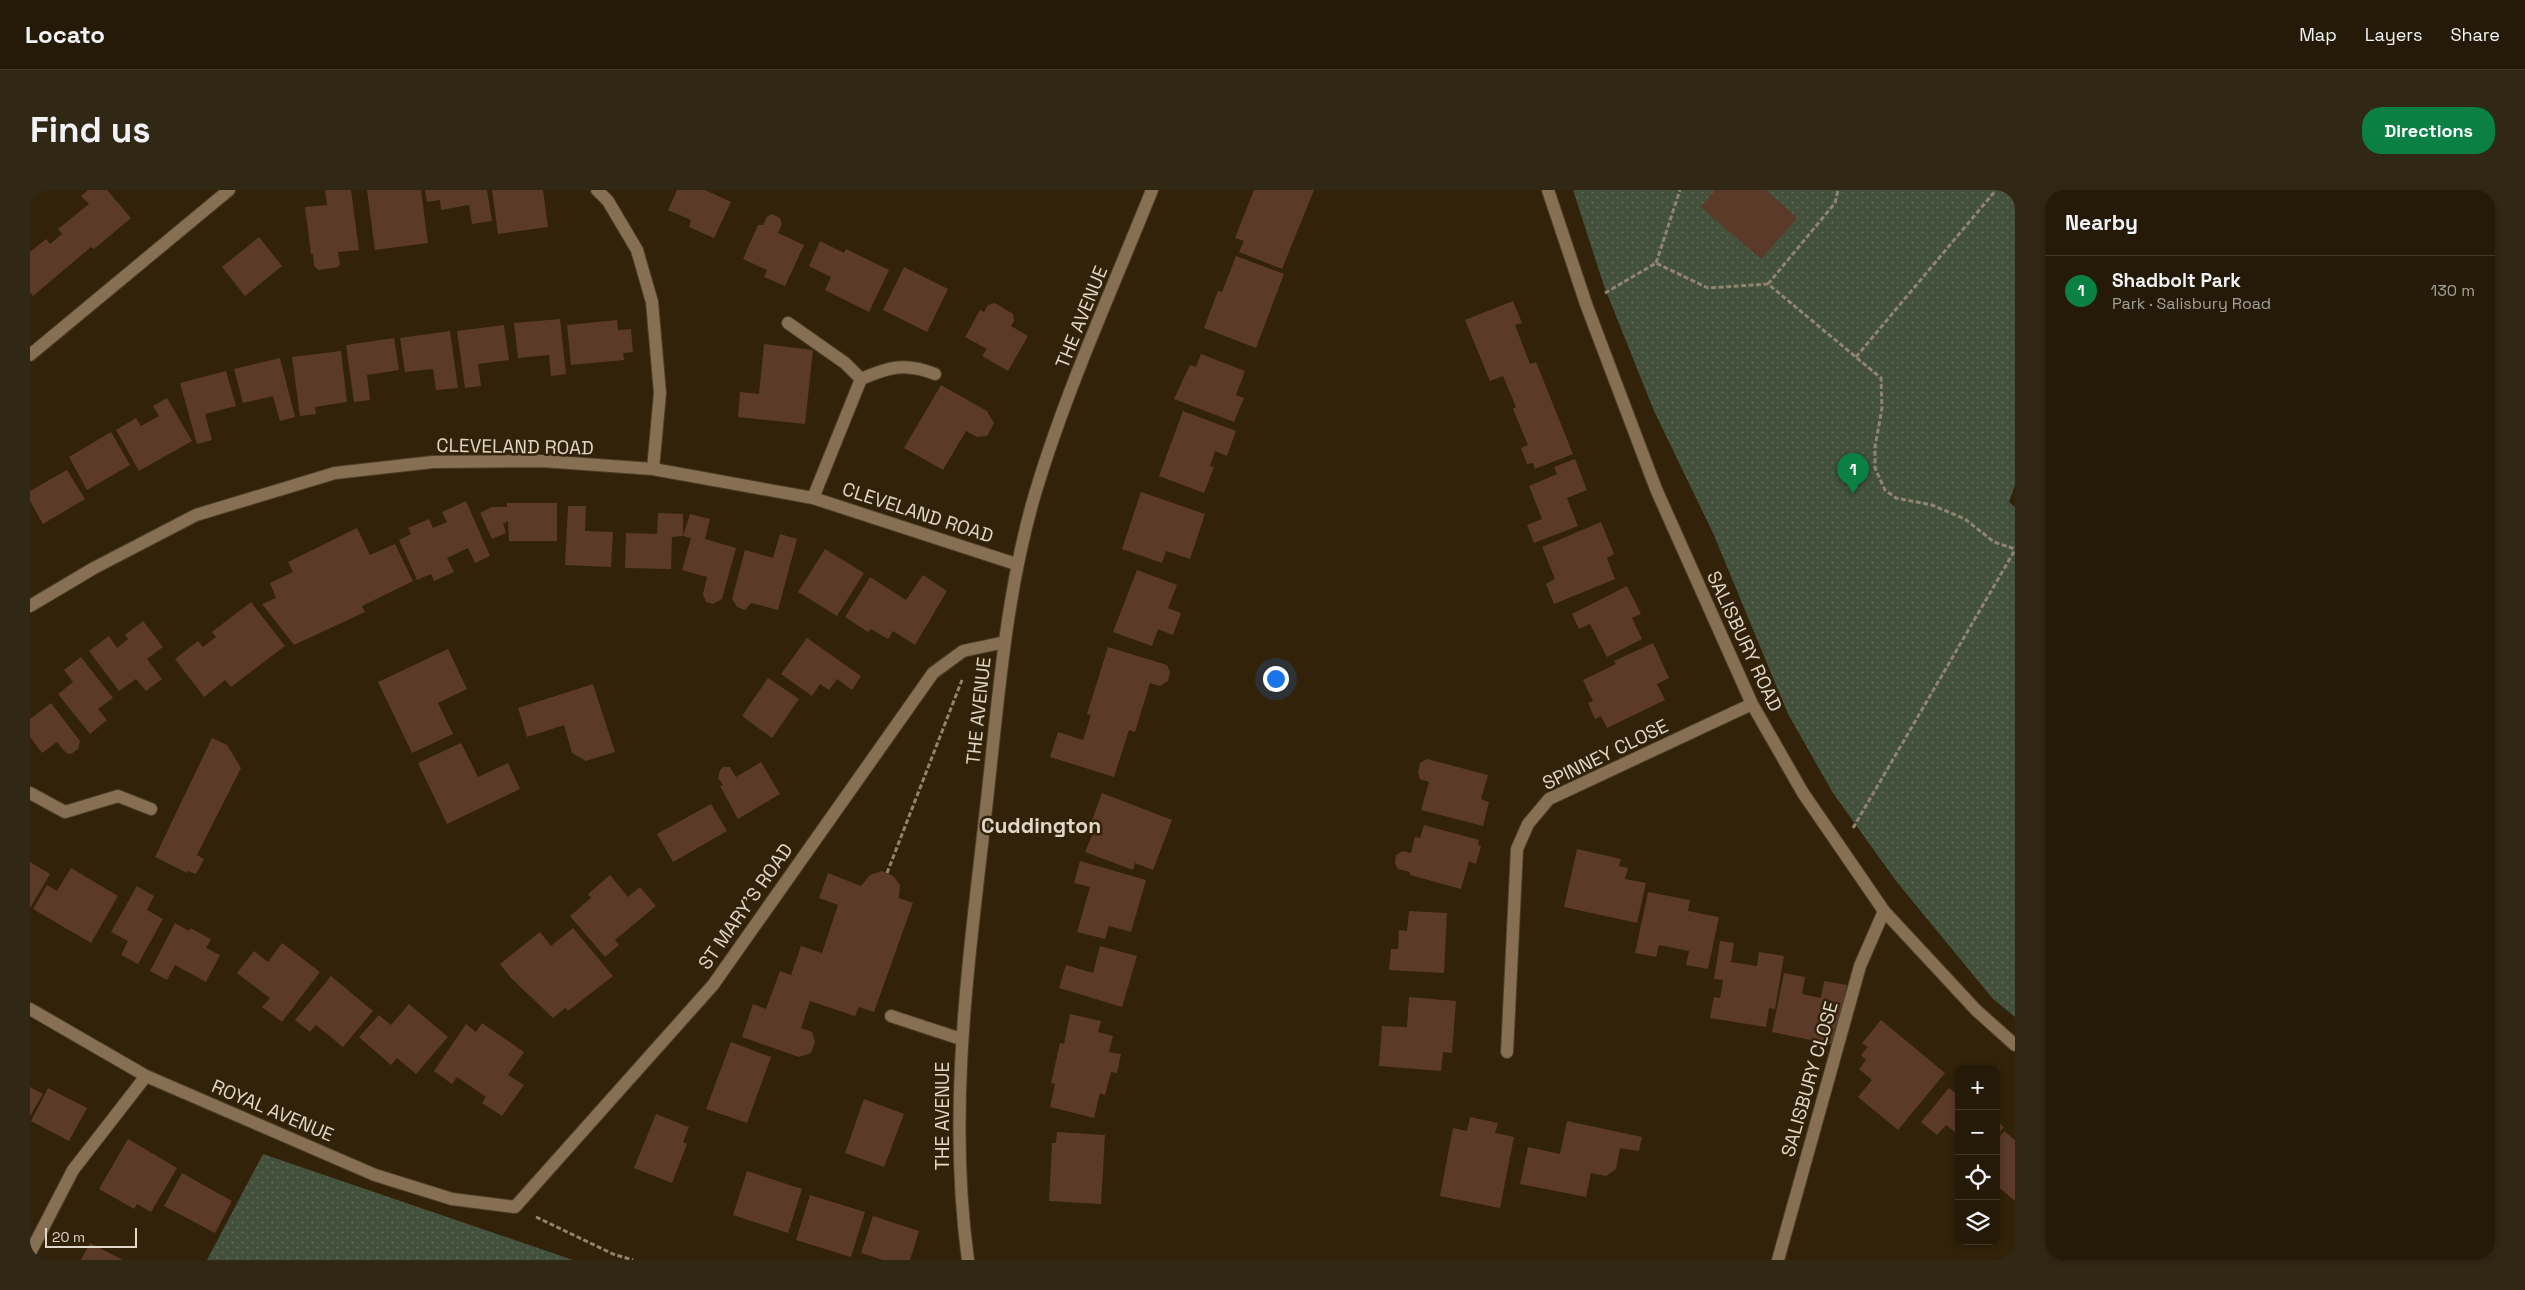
<!DOCTYPE html>
<html lang="en">
<head>
<meta charset="utf-8">
<style>
  :root { --surface:#251a07; --page:#312715; --text:#f1f3f6; --muted:#a3a19b; --line:#423828; --accent:#0b8043 }
  body { margin:0; font-family:"Space Grotesk",sans-serif; background:var(--page); color:var(--text) }
  .controls { position:absolute; right:15px; bottom:15px; display:grid; overflow:hidden; border-radius:10px; box-shadow:0 2px 8px #0003 }
  .controls button { width:45px; height:45px; display:grid; place-items:center; padding:0; border:0; border-bottom:1px solid var(--line); background:var(--surface); color:var(--text); font:25px sans-serif }
  .scale { position:absolute; left:15px; bottom:12px; width:92px; box-sizing:border-box; padding-left:5px; border:2px solid #e1d7c9; border-top:0; font-size:14px; line-height:18px; white-space:nowrap; color:#e1d7c9; -webkit-text-stroke:4px #312209; paint-order:stroke }
  .you { position:absolute; left:1245px; top:488px; width:18px; height:18px; margin:-12px; border:4px solid #fff; border-radius:50%; background:#1a73e8; box-shadow:0 0 0 8px #1a73e833 }
  .badge { display:grid; place-items:center; width:32px; height:32px; border-radius:50%; background:var(--accent); color:#fff; font-size:16px; font-weight:700 }
  .pin { position:absolute; translate:-50% -41px; filter:drop-shadow(0 1px 2px #0008) }
  .pin::after { content:''; position:absolute; top:26px; width:18px; height:15px; background:inherit; clip-path:polygon(0 0,100% 0,50% 100%) }
  .list { margin:0; padding:0; list-style:none }
  h2 { display:flex; justify-content:space-between; align-items:center; height:65px; margin:0; padding:0 20px; font-size:21px }
  h2 small { font-size:16px; font-weight:400; color:var(--muted) }
  .list li { display:grid; grid-template-columns:32px 1fr auto; gap:15px; align-items:center; box-sizing:border-box; height:70px; padding:0 20px; border-top:1px solid var(--line) }
  .list b { display:block; font-size:19px; white-space:nowrap }
  .list p { margin:0; font-size:16px; white-space:nowrap; color:var(--muted) }
  .list em { font-size:16px; font-style:normal; color:var(--muted) }
  .icon { flex:none; width:28px; height:28px; fill:none; stroke:currentColor; stroke-width:2; stroke-linecap:round; stroke-linejoin:round }
  .map { position:relative; flex:none; width:1985px; height:1070px; overflow:hidden; border-radius:20px }
  header { display:flex; align-items:center; gap:30px; box-sizing:border-box; height:70px; padding:0 25px; background:var(--surface); border-bottom:1px solid var(--line) }
  header strong { font-size:24px }
  nav { display:flex; gap:28px; margin-inline-start:auto; font-size:18px }
  .intro { display:flex; align-items:center; justify-content:space-between; box-sizing:border-box; height:120px; padding:0 30px }
  h1 { margin:0; font-size:35px }
  .button { padding:12px 22px; border-radius:20px; background:var(--accent); color:#fff; font-size:18px; font-weight:700 }
  main { display:flex; gap:30px; padding:0 30px }
  aside { flex:1; background:var(--surface); border-radius:20px; box-shadow:0 2px 8px #0003 }
  .map>svg:first-child { display:block }
</style>
</head>
<body>
<header>
<strong>Locato</strong>
<nav><a>Map</a><a>Layers</a><a>Share</a></nav>
</header>
<div class="intro"><h1>Find us</h1><a class="button">Directions</a></div>
<main>
<div class="map">
<svg width="1985" height="1070" viewBox="0 0 1985 1070">
  <defs>
    <pattern id="green-dots" width="8" height="8" patternUnits="userSpaceOnUse" patternTransform="scale(1.25)"><rect width="8" height="8" fill="#43503b"/><path d="M2 2h.1M6 6h.1" fill="none" stroke="#5e6856" stroke-width="1.8" stroke-linecap="round"/></pattern>
  </defs>
  <rect width="100%" height="100%" fill="#312209"/>
  <path fill="url(#green-dots)" d="M1543 0H1985V295L1979 312 1985 317V827L1963 809 1866 691 1803 603 1758 524 1683 343 1624 221 1574 96Z
    M233 964 543 1070H177Z"/>
  <path fill="#5c3a2a" d="M58 0H77L101 28 64 59 61 57 3 106 0 102V62L16 49 20 54 32 44 28 39 59 14 51 6Z
    M295 0H321L329 60 308 62 310 74 308 77 289 80 284 76 283 64H281L275 17 297 15Z
    M337 0H391L398 53 345 60Z
    M395 0H457L462 31 442 34 439 15 411 20 410 10 397 12Z
    M462 0H513L518 37 468 44Z
    M647 0H675L701 12 684 48 659 37 661 30 638 20Z
    M1224 0H1284L1252 79 1209 62 1214 51 1205 48Z
    M1682 0H1736L1767 28 1731 69 1671 17 1684 1Z
    M742 24 750 28 752 34 748 43 774 55 755 96 734 87 737 80 713 69 728 35H733L737 27Z
    M229 47 252 76 215 106 192 77Z
    M790 51 814 63 816 59 859 80 839 122 795 100 801 87 779 76Z
    M1206 66 1254 84 1226 158 1174 138 1188 101 1192 102Z
    M874 77 918 99 897 142 853 120Z
    M1483 111 1492 133 1485 135 1500 174 1506 172 1543 264 1505 279 1503 273 1497 274 1491 258 1498 255 1483 219 1486 217 1473 186 1460 191 1435 130Z
    M965 113 983 124 984 131 981 136 998 146 978 181 952 166 957 159 935 147 950 120 954 122 958 115Z
    M530 129 536 184 521 186 519 165 488 168 484 133Z
    M587 130 588 140 601 139 603 162 593 163 594 170 541 175 537 135Z
    M474 135 479 170 448 174 451 196 435 198 427 141Z
    M420 141 428 198 406 200 403 179 375 182 370 148Z
    M364 148 369 180 337 185 340 210 324 212 316 155Z
    M734 154 783 160 775 234 708 227 710 202 729 204Z
    M311 161 317 212 285 217 286 224 270 226 262 167Z
    M1171 164 1215 181 1206 205 1214 208 1204 232 1144 209 1160 175 1166 177Z
    M250 168 265 227 250 231 243 206 213 213 204 179Z
    M196 181 206 216 175 224 182 250 167 254 150 193Z
    M911 195 957 221 964 233 957 246 947 247 936 241 913 280 874 258Z
    M137 208 162 251 109 281 86 240 106 228 111 236 129 226 123 216Z
    M1153 221 1206 241 1197 266 1185 261 1180 276 1184 277 1174 303 1129 286Z
    M81 242 100 275 57 300 39 267Z
    M1545 269 1557 300 1537 308 1548 336 1504 353 1497 335 1512 329 1499 296 1527 284 1524 277Z
    M37 280 55 309 13 334 0 311V301Z
    M1111 302 1175 324 1160 369 1136 361 1132 373 1092 359Z
    M436 311 460 366 445 373 438 358 417 368 424 382 404 391 401 384 387 390 369 350 381 344 378 338 399 329 403 338 417 332 412 322Z
    M477 313H527V351H479L478 331 473 334 476 343 462 349 450 323 462 317H477Z
    M538 316H556L555 341 583 342 581 377 535 375Z
    M628 323 653 324V346L642 347 641 379 595 378 596 343 627 344Z
    M660 324 680 329 675 349 706 358 692 409 683 414 676 412 673 404 677 387 652 380 661 348 653 346Z
    M1571 332 1584 364 1577 368 1585 389 1524 414 1516 394 1525 389 1512 357Z
    M327 338 340 365 365 354 383 391 332 416 335 422 264 455 232 414 246 408 240 393 263 382 258 372Z
    M750 344 767 349 748 420 721 413 715 420 707 417 702 409 715 360 743 368Z
    M795 359 834 383 807 426 768 402Z
    M1107 380 1147 395 1138 418 1151 423 1143 445 1128 439 1122 456 1083 442Z
    M893 385 917 401 885 455 863 441 858 449 841 439 838 442 815 427 840 387 876 410Z
    M1597 396 1611 424 1602 428 1612 449 1577 467 1560 434 1549 439 1542 424Z
    M221 412 255 456 201 497 195 490 174 507 145 469 168 451 173 457 186 447 182 442Z
    M113 431 133 457 117 469 132 489 116 501 106 489 89 501 59 461 79 446 87 458 98 449 95 445Z
    M777 448 831 486 822 500 807 489 799 500 790 494 782 506 751 484Z
    M1623 453 1639 488 1627 494 1635 510 1577 538 1571 526 1565 529 1558 513 1563 511 1553 490 1586 474 1584 471Z
    M1078 457 1137 475 1140 482 1138 491 1130 496 1120 493 1105 542 1099 540 1084 587 1020 567 1028 542 1053 550 1061 525 1057 524Z
    M418 459 437 499 408 513 423 544 382 563 348 492Z
    M51 467 83 508 68 519 77 530 60 544 28 504 43 492 34 480Z
    M738 488 769 509 742 548 712 526Z
    M563 494 585 562 556 571 542 563 534 535 497 547 488 518Z
    M21 513 50 551 48 559 41 564 36 563 27 552 12 563 0 547V529Z
    M182 548 197 555 211 578 167 665 174 669 166 684 158 681 157 683 125 667Z
    M431 553 448 587 478 573 490 599 417 634 388 573Z
    M1397 569 1458 585 1451 609 1459 612 1453 636 1391 620 1399 592 1390 589 1388 583 1390 573Z
    M731 572 750 604 708 629 690 596 693 595 688 588 690 580 693 577H700L706 587Z
    M1072 603 1142 630 1123 680 1105 673 1103 680 1055 662 1063 643 1058 641Z
    M681 614 697 641 643 672 627 644Z
    M1394 635 1449 650 1448 655 1451 656 1446 674 1439 671 1431 699 1380 685V682L1368 679 1365 673 1366 665 1373 661 1381 663 1385 647 1390 648Z
    M1547 659 1591 669 1589 676 1598 678 1595 689 1616 693 1607 733 1534 717Z
    M1050 671 1116 690 1101 742 1079 736 1075 749 1047 742 1060 697 1044 693Z
    M0 672 20 684 0 718Z
    M41 678 88 706 61 753 3 719 17 695 27 701Z
    M852 681 863 686 870 695 869 708 883 713 844 822 829 817 825 826 780 811 771 838 782 842 785 852 781 863 769 867 712 847 723 814 736 819 750 781 761 785 771 756 792 763 808 715 789 708 798 683 831 696 840 685Z
    M580 685 598 707 610 697 626 716 585 750 589 755 575 767 540 726 561 708 558 704Z
    M107 696 124 706 117 720 133 729 108 774 91 765 98 751 81 742Z
    M1618 702 1660 710 1658 721 1689 727 1678 779 1656 775 1659 761 1629 755 1626 767 1605 763Z
    M1379 721 1417 723 1414 783 1359 780 1361 759H1368L1369 740 1377 741Z
    M145 733 159 741 160 738 181 749 176 758 190 765 176 792 145 775 137 790 120 781Z
    M543 738 583 786 538 821 535 818 523 828 481 788 470 774 510 742 521 756Z
    M1690 751 1704 753 1701 772 1727 776 1729 762 1754 766 1745 819 1739 818 1736 837 1680 828 1684 807 1690 808 1693 790 1684 789Z
    M252 753 290 782 252 832 232 817 240 808 207 783 224 761 238 772Z
    M1070 756 1107 766 1092 817 1029 798 1036 775 1063 783Z
    M1754 783 1775 787 1772 804 1791 808 1794 791 1817 795 1805 855 1742 842Z
    M301 786 343 821 313 857 286 835 280 842 265 830Z
    M1379 807 1426 811 1422 863 1413 862 1411 881 1349 876 1352 836 1377 837Z
    M379 814 418 847 386 884 367 868 361 875 329 847 349 825 361 835Z
    M1040 824 1071 831 1068 842 1083 846 1079 862 1091 864 1087 883 1081 882 1075 905 1070 903 1064 928 1020 917 1025 894 1021 893 1030 853 1034 854Z
    M1851 830 1915 883 1868 940 1828 907 1842 890 1829 879 1836 870 1831 865 1838 857 1832 853Z
    M452 833 494 862 478 885 494 895 472 926 452 913 456 907 427 887 422 894 404 881 436 834 446 842Z
    M701 852 741 867 717 933 676 919Z
    M0 897 13 904 0 926Z
    M18 898 57 918 39 951 1 931Z
    M1919 898 1929 906V945L1916 935 1907 945 1891 932Z
    M834 909 874 924 854 977 815 963Z
    M626 924 659 937 653 952 657 954 642 993 604 978Z
    M1440 927 1468 933 1465 943 1484 947 1470 1018 1410 1006 1423 938 1437 941Z
    M1966 930 1974 937 1966 947Z
    M1537 931 1612 947 1609 961 1590 958 1586 979 1576 986 1561 983 1556 1007 1490 994 1498 957 1530 964Z
    M1974 941 1985 950V1011L1966 995V951Z
    M1027 942 1075 945 1071 1014 1019 1011 1022 953H1026Z
    M98 949 147 978 121 1022 107 1014 104 1019 69 999Z
    M717 981 772 999 758 1043 703 1025Z
    M152 983 202 1011 185 1043 134 1016Z
    M780 1005 835 1022 821 1067 766 1050Z
    M843 1026 889 1041 880 1070H853L831 1063Z
    M60 1053 93 1070H51Z"/>
  <g fill="none" stroke-linecap="round" stroke-linejoin="round">
    <g stroke="#4d3f28" stroke-width="14">
      <path id="minor" d="M567 0 578 11 607 60 622 112 630 203 623 279
        M1518 0 1556 114 1626 299 1722 514 1773 603 1854 721 1946 820 1985 855
        M758 133 815 173 831 189 783 308
        M0 165 199 0
        M831 189C859 177 875 172 905 184
        M0 416 64 378 166 325 305 283 403 272 512 271 623 279 783 308 986 374
        M0 603 35 622 88 606 121 619
        M0 819 116 886 345 985 422 1009 485 1017 683 795 903 483 933 461 975 452
        M861 826 931 849
        M1477 862 1487 659 1498 634 1519 609 1722 514
        M0 1063 43 980 116 886
        M938 1070C917 918 939 771 956 619 968 514 975 406 1005 304 1036 200 1082 100 1122 0
        M1748 1070 1830 776 1854 721"/>
    </g>
    <path stroke="#908471" stroke-width="3" stroke-dasharray="5 2.5" stroke-linecap="butt" d="M1626 73 1650 0
      M1738 94 1805 13 1808 0
      M1575 103 1626 73 1678 98 1738 94 1851 188 1852 218 1845 257V278L1855 300 1866 308 1902 315 1935 329 1964 352 1985 359
      M1826 167 1966 0
      M1823 638 1985 360
      M857 683 932 490
      M506 1027 583 1064 603 1070"/>
    <use href="#minor" stroke="#866f52" stroke-width="12"/>
  </g>
  <g text-anchor="middle" stroke-width="5" stroke-linejoin="round" paint-order="stroke">
    <g font-size="19" fill="#e1d7c9" stroke="#312209">
      <text transform="translate(1051 127) rotate(-68)" y="7">THE AVENUE</text>
      <text transform="translate(485 256) rotate(1)" y="7">CLEVELAND ROAD</text>
      <text transform="translate(888 322) rotate(18)" y="7">CLEVELAND ROAD</text>
      <text transform="translate(1715 451) rotate(65)" y="7">SALISBURY ROAD</text>
      <text transform="translate(948 521) rotate(-84)" y="7">THE AVENUE</text>
      <text transform="translate(1575 564) rotate(-26)" y="7">SPINNEY CLOSE</text>
      <text transform="translate(715 716) rotate(-55)" y="7">ST MARY'S ROAD</text>
      <text transform="translate(1779 889) rotate(-74)" y="7">SALISBURY CLOSE</text>
      <text transform="translate(243 920) rotate(23)" y="7">ROYAL AVENUE</text>
      <text transform="translate(912 926) rotate(-90)" y="7">THE AVENUE</text>
    </g>
    <g font-size="21" font-weight="bold" fill="#e1d7c9" stroke="#312209">
      <text x="1011" y="643">Cuddington</text>
    </g>
  </g>
</svg>
<div class="controls">
<button>+</button>
<button>−</button>
<button><svg class="icon" aria-label="locate" viewBox="0 0 24 24"><circle cx="12" cy="12" r="6"/><path d="M12 2v4M12 18v4M2 12h4M18 12h4"/></svg></button>
<button><svg class="icon" aria-label="layers" viewBox="0 0 24 24"><path d="M12 4l9 5-9 5-9-5zM3 14l9 5 9-5"/></svg></button>
</div>
<div class="scale">20 m</div>
<div class="you"></div>
<div class="pin badge" style="left:1823px;top:304px">1</div>
</div>
<aside>
<h2>Nearby<small></small></h2>
<ul class="list">
<li><span class="badge">1</span><div><b>Shadbolt Park</b><p>Park · Salisbury Road</p></div><em>130 m</em></li>
</ul>
</aside>
</main>
</body>
</html>
